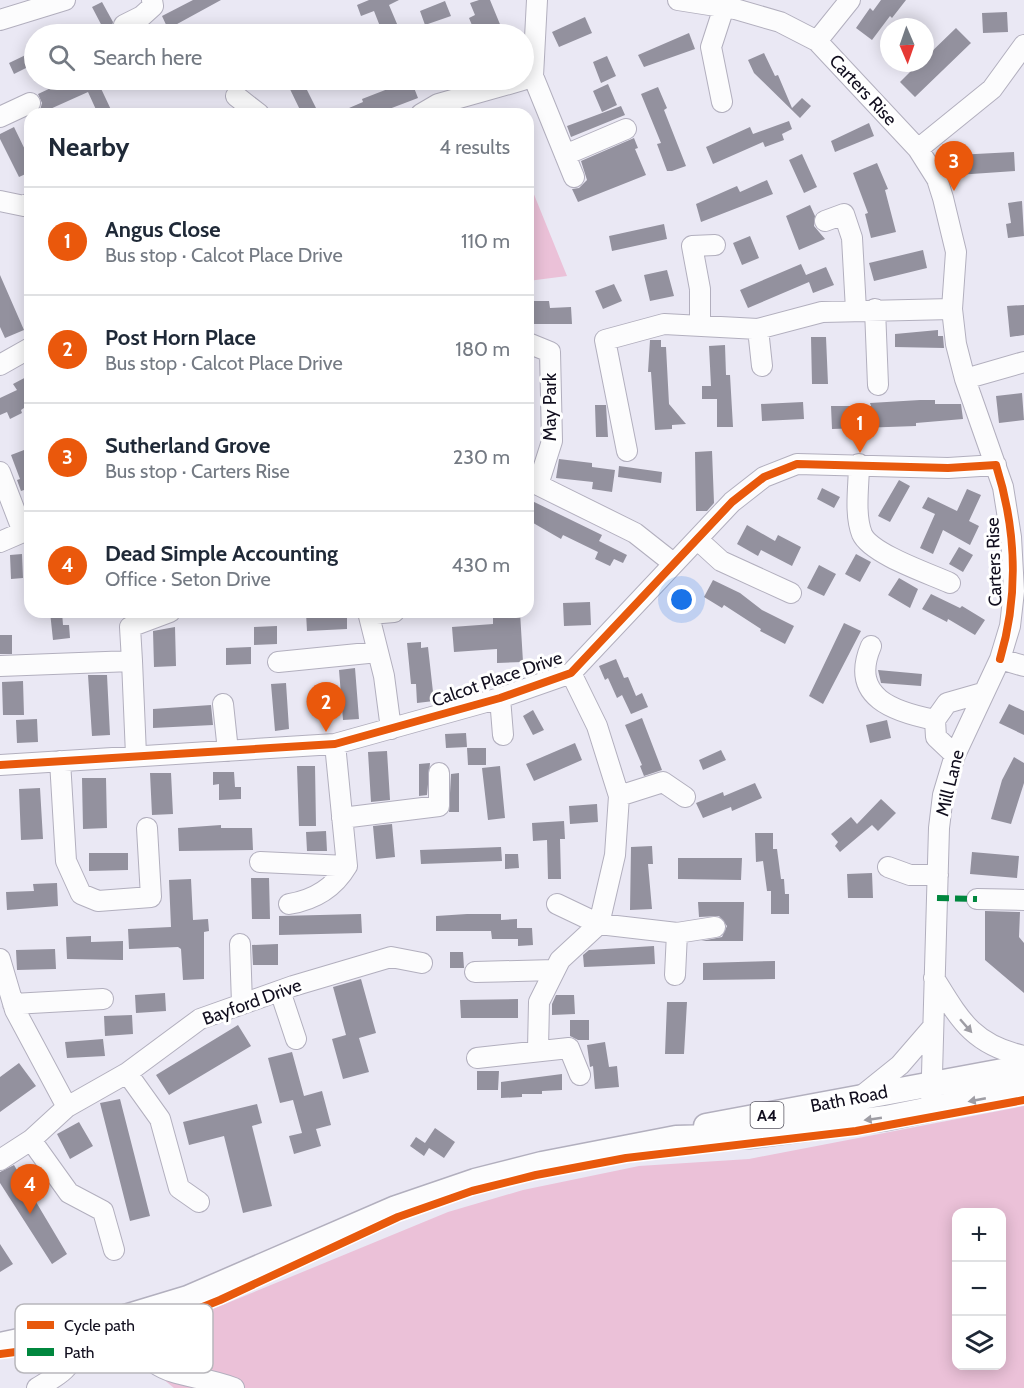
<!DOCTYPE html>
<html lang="en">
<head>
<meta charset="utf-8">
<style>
  :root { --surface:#fff; --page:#f2f2f3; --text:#1f2937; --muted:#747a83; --line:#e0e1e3; --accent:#ea580c }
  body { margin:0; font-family:Cabin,sans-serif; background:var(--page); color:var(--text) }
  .controls { position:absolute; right:18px; bottom:18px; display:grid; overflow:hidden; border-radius:12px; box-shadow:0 3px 15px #0003 }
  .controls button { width:54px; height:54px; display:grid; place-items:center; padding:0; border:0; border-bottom:2px solid var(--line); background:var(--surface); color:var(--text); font:30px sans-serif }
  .compass { position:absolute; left:880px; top:18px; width:54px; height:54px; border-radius:50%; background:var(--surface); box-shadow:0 3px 15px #0003; rotate:178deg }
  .you { position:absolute; left:682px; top:600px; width:21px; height:21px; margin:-15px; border:4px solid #fff; border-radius:50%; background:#1a73e8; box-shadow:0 0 0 9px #1a73e833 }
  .badge { display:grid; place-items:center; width:39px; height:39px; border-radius:50%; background:var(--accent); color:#fff; font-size:20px; font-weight:700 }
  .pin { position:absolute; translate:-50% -50px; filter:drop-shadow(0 2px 3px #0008) }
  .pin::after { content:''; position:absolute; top:32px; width:21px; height:18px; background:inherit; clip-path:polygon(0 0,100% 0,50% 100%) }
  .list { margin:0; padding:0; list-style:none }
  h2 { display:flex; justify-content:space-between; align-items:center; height:78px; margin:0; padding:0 24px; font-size:26px }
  h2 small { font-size:20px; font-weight:400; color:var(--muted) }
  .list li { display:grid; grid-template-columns:39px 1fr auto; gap:18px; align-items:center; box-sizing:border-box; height:108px; padding:0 24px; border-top:2px solid var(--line) }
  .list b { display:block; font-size:22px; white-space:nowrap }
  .list p { margin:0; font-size:20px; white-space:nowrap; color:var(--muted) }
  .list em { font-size:20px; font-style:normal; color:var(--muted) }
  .icon { flex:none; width:33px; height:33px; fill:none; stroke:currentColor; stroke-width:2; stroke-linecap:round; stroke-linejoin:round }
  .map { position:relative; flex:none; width:1024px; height:1388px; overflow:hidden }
  .search { position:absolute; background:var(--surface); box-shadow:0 3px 15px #0003; left:24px; top:24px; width:510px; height:66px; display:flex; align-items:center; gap:15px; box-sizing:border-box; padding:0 21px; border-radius:33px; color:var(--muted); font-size:22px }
  .panel { position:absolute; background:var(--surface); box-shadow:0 3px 15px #0003; left:24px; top:108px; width:510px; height:510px; border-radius:18px }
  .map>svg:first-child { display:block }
</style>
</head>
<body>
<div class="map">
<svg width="1024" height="1388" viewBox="0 0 1024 1388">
  <rect width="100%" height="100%" fill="#eae8f4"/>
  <path fill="#ebc1d8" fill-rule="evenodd" d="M533 192 567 276 528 281V194Z
    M1024 1106V1388H174L147 1366 113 1359 171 1333 169 1327 448 1212 523 1190 639 1166 749 1159ZM956 1212H1002V1366H956Z"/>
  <path fill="#93919e" d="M193 0H221L168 29 162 16Z
    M369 0H399L389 5 400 31 383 34 374 11 361 16 357 5Z
    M479 0H490L504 34H492L488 25 474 30 469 18 475 15 470 3Z
    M881 0H906L892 18 890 16 872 40 856 28 870 8 873 11Z
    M445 1 451 16 425 25 420 11Z
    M102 2 113 22 112 26 104 30 92 7Z
    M1007 12 1008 32 983 33 982 13Z
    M585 17 592 33 559 47 552 32Z
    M956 28 971 43 915 97 900 82 919 63H925V58Z
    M689 33 695 49 644 67 638 55Z
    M34 51V64L14 74 9 63Z
    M764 53 775 76 778 75 792 108 802 98 811 106 800 118 754 73 748 60Z
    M607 56 616 76 601 83 593 62Z
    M68 80H97L113 114H98L88 92 39 114 42 103 38 94Z
    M294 80H302L319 114H302L287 83Z
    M411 80 418 98 376 114H335L363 102 362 99Z
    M608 84 617 105 602 112 593 91Z
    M658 87 667 108 664 110 686 166 672 171H667L657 144 661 143 641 94Z
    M621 106 625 115 571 137 567 126Z
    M789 121 792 129 782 134 784 140 765 147 763 142 713 164 706 147 750 127 753 134Z
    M869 123 874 136 835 152 831 141Z
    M14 127 30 160V172L19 177 0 139V134Z
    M634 138 638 148 635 149 646 175 578 202 572 189 579 188 587 180 581 161Z
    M1014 152 1015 171 957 175 956 155Z
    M802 154 817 187 804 193 789 160Z
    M877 163 888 189 885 190 896 232 871 238 865 214 868 213 853 173Z
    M767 180 773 194 701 222 696 204 737 186 740 192Z
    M1022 201 1024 236 1008 238 1006 224 1011 223 1008 203Z
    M810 205 815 216 814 226 825 239 799 250 786 216Z
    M664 224 667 239 612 251 609 236Z
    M750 236 759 258 742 265 733 243Z
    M923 250 927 268 874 281 869 263Z
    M801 264 806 275 826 267 834 285 813 293 809 282 748 308 740 290Z
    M667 270 674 296 650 301 644 275Z
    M0 275 24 330 5 338 0 327Z
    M614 284 622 301 603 309 595 291Z
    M530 301H549L550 308 571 307 572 324H531Z
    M1024 305V335L1010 337 1007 306Z
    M938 330V336H943L944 348 895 347V334Z
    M811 337H826L828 384H812Z
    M650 340H661V347H666L669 404 686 424 672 425V429L655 430 651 372H648Z
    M725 345 726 375H730L733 427H717V399H702V386H711L709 346Z
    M30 375V404L21 410 22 413 10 419 7 412 0 415V398L17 390 13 384Z
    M1022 393 1024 420 999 423 996 396Z
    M920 400H935V404H961L963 419 916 423V426L832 429 831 406H871L870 403Z
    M803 402 804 419 762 421 761 404Z
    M595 405H606L608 437H596Z
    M24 450 30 466 29 502 24 490 21 491 17 480 20 479 11 455Z
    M712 451 714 503 707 511H696L695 452Z
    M559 459 592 463V467L615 470 612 492 592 489 593 482 556 478Z
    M619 466 662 472 661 483 618 477Z
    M899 480 910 486 890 522 878 516Z
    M822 488 840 497 834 508 817 499Z
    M967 489 981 495 969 521 979 526 970 545 943 530 933 554 920 548 935 514 922 508 928 497 957 511Z
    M528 499 602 535 599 541 627 555 623 563 614 559 610 566 595 559 598 552 563 535 561 539 528 520Z
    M747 525 775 541 778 535 801 547 792 566 761 550 758 556 737 544Z
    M959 547 973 555 963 572 949 564Z
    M22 554 23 578 11 579 10 555Z
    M856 554 871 562 860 582 845 574Z
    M819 565 836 574 824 596 807 588Z
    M899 578 918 589 910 608 888 595Z
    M713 580 740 593 762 610 794 626 785 644 760 631 761 629 724 605 722 608 704 597Z
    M931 594 960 608 962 606 985 620 975 635 948 619 947 622 922 609Z
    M590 602 591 625 564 626 563 603Z
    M50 612H62L63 625H69L70 638 53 640Z
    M347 612V629L307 631 306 613Z
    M493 612H520L523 662 497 663V649L454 652 452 627 493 624Z
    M844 623 861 631 823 704 809 696Z
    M277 626V644L254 645V627Z
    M175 627 176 666 154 667 153 631Z
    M0 635H12V654H0Z
    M421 642V648L428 647 434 701 417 703 416 684H411L407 643Z
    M251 647V664L226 665V648Z
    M616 659 624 678 628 677 636 696 642 693 648 707 631 714 622 695 617 698 608 678 605 680 599 666Z
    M355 668 359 719 343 720 339 670Z
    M878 670 922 674 921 686 881 683Z
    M88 675H107L110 735 92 736Z
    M23 681 24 715H3L2 682Z
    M286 683 289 729 275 731 271 684Z
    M1009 704 1024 711V735L999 723Z
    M211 705 213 725 153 728V709Z
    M533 710 544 730 533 735 523 716Z
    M642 718 662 770 644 776 640 766 642 765 625 725Z
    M37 719 38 742 17 743 16 720Z
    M887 720 891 738 870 743 866 725Z
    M466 733 467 747 446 748 445 734Z
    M575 743 582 760 534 781 526 764Z
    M467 748H486V765H468Z
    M721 750 726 760 703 770 699 760Z
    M387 751 390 800 371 802 368 752Z
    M1014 757 1024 763V783L1011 824 991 819 1002 780Z
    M430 763 427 795 419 796V764Z
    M297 766H315L316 826H299Z
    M500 766 505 818 488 820 482 768Z
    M213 772H234L235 787H241V799L219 800V784L213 785Z
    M150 773H171L173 814 152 815Z
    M459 773V812H449L451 774Z
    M82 778H106L107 828 83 829Z
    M755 783 762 798 732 811 731 807 703 818 696 803 723 792 724 796Z
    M40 788 43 839 21 840 19 789Z
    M881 799 896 813 878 831 872 825 840 852 835 846 838 842 831 834 851 817 857 824Z
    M597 804 598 822 570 824 569 806Z
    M564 821 565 839H560L561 879H548L547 840 533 841 532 823Z
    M392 824 395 857 376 859 373 826Z
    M221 825V828H252L253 850 179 851 178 828Z
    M326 831 327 851H307L306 832Z
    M755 833H773V849H777L781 879H784L785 894H789V914H771V891H767L763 861 756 862Z
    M652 846 653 864H648L652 909 630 910 631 847Z
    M501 847 502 861 421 864 420 850Z
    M972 852 1019 856 1017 878 970 874Z
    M89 853H128V870L89 871Z
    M505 854H518L519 868 505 869Z
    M678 858H742L741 880 678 879Z
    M872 873 873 898H848L847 874Z
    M251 878H269L270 919H252Z
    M191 879 193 920 208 919 209 931 204 932V979L183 980 181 949 178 947 129 949 128 929 171 927 169 880Z
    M57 883 58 906 7 910 6 892 34 891 33 884Z
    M698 902H744L743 941H701L722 937 727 926 719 916 699 917Z
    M985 911 1020 912 1019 937 1024 943V993L985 960Z
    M361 914 362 933 279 935V916Z
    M467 914H501V920L517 919V928H532L533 945 518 946V939H492L491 931H436V916Z
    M91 936V942L123 941V960L67 959 66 937Z
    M278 944V965H253L252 945Z
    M654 946 655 964 584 967 583 955 589 950Z
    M55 949 56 969 17 970 16 950Z
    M450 952H463L464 968H450Z
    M775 961V979L703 980V963Z
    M361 979 376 1033 359 1038 369 1072 343 1079 332 1039 346 1035 333 987Z
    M165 993 166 1011 136 1013 135 995Z
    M556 995H574L575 1014 552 1015V1004Z
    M518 999V1018H461L460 1000Z
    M667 1002H687L684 1054H665Z
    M132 1015 133 1034 105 1036 104 1016Z
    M570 1020H589V1040H578L570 1036Z
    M238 1025 251 1046 169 1095 156 1075Z
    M103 1039 105 1056 67 1058 65 1042Z
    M605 1042 609 1067 617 1066 619 1087 595 1089 593 1066 590 1067 587 1045Z
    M292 1052 304 1096 322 1091 331 1125 316 1129 321 1146 294 1154 289 1136 302 1133 293 1100 280 1103 268 1058Z
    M19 1063 36 1086 0 1112V1077Z
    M477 1071H499L498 1090H477Z
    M562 1074V1090L542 1091V1094H522V1097L501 1098V1082Z
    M120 1099 150 1216 130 1221 100 1103Z
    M257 1104 262 1123 252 1126 272 1206 243 1213 224 1136 189 1145 183 1122Z
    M79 1122 93 1146 70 1159 57 1134Z
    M435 1128 455 1142 444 1158 429 1148 424 1156 410 1146 416 1137 425 1143Z
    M14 1165 67 1254 52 1264 0 1183V1172Z
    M0 1244 13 1264 0 1272Z"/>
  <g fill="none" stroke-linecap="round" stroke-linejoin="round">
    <g stroke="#b2afbe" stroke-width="22">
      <path id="minor" d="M537 0 533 76 574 177
        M678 0 735 9 780 22 817 41 918 149 937 179 943 198 956 252 952 309 956 344 965 379 1003 487 1011 537 1014 591 1010 626 1000 659 955 755 943 795 939 828 931 1109
        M0 20 65 0
        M124 25 142 16 153 6 152 0
        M817 41 850 0
        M236 96 259 114
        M722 102 711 47 724 7
        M421 114 438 104 523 80
        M0 117 30 103
        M918 149 992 89 1024 45
        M565 155 626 129
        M0 201 24 206 30 203
        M825 221 844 214 852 238 856 310
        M875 309 878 385
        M700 324V289L692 246 715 245
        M758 329 762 366
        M528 343 550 352 552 441 538 485
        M0 365 30 348
        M965 379 1024 362
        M627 451 605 340 664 324 758 329 822 312 952 309
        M859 464C859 485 854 514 862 534 871 554 928 573 950 583
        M0 472 23 532
        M528 480 635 533 673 563
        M698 540 721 561 791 593
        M0 542 30 529
        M368 612 384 676 391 729
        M370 614 394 612
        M871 646C849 698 895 712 935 720
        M1000 659 1024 666
        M132 661 130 627 170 612
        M278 662 378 652
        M0 666 132 661 136 755
        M500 698 503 735
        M223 704 228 751
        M955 755 936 737 935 720 947 703 982 693
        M60 761 66 861 81 894 98 901 151 897 147 828
        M0 765 335 744 500 698 571 673 732 502 764 477 797 464 948 468 996 465
        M619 796 663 782 685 797
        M342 818 439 806V773
        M260 862 347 866
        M888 867 910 875H938
        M977 899 1024 900
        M289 904C314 900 334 888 347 866L335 744
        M557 904 599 924 677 933 715 927
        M240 944 242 1004
        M0 959 15 1010 67 1107
        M475 972 555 970
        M675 975 677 933
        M934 978C960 1020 973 1045 1024 1056
        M280 991 296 1039
        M13 1004 103 999
        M538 1049 539 1002 560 960 599 924 615 855 619 796 597 726 571 673
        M477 1058 569 1048 580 1075
        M127 1073 160 1119 179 1188 199 1202
        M859 1098 900 1065 932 1028
        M31 1140 69 1193 103 1211 114 1250
        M0 1160 31 1140 67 1107 127 1073 200 1019 293 986 391 957 422 963
        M124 1318C150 1384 179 1368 234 1388
        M37 1388C65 1371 78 1366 75 1330"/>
    </g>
    <g stroke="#b2afbe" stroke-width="27">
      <path id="major" d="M706 1126 1024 1067
        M0 1345 112 1321 188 1298 396 1208 475 1181 542 1164 676 1138 749 1136 886 1118 1024 1090"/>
    </g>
    <use href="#minor" stroke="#fcfcfd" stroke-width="20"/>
    <use href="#major" stroke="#fcfcfd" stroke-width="24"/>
    <path stroke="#00873e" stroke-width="6" stroke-dasharray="12 6" stroke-linecap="butt" d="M937 898 977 899"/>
    <g stroke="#fff" stroke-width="11">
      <path id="cycleway" d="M0 765 335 744 500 698 571 673 732 502 764 477 797 464 948 468 996 465C1016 528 1019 595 1000 659
        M0 1354 76 1344 143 1331 220 1300 398 1217 472 1191 536 1175 626 1158 856 1131 1024 1100"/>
    </g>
    <use href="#cycleway" stroke="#e8590c" stroke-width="8"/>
  </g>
  <defs><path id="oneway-solid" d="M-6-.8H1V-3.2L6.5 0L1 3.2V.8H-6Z" transform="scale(1.5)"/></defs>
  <g fill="#9e9da4">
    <use href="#oneway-solid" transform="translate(966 1026) rotate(49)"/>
    <use href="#oneway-solid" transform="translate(977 1100) rotate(169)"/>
    <use href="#oneway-solid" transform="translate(873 1119) rotate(172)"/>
  </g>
  <g text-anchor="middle" stroke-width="6" stroke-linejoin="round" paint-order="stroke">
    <rect fill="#fff" stroke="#585662" stroke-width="1.5" x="750.5" y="1102" width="33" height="26" rx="4.5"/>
    <g font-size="16" font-weight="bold" fill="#110e1e">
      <text x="767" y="1121">A4</text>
    </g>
    <g font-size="18" fill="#110e1e" stroke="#fff">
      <text transform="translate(863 90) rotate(47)" y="6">Carters Rise</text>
      <text transform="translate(550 407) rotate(-90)" y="6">May Park</text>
      <text transform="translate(994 562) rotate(-92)" y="6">Carters Rise</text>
      <text transform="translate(497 679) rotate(-19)" y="6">Calcot Place Drive</text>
      <text transform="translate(950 783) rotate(-76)" y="6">Mill Lane</text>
      <text transform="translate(252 1002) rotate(-20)" y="6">Bayford Drive</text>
      <text transform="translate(849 1099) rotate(-11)" y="6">Bath Road</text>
    </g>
  </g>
  <rect x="15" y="1304" width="198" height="69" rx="9" fill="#fff" stroke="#b8b7bc" stroke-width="1.5"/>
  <rect x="27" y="1321" width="27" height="8" fill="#e8590c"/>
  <rect x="27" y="1348" width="27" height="8" fill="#00873e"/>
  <g font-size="16" fill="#110e1e">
    <text x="64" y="1331">Cycle path</text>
    <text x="64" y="1358">Path</text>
  </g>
</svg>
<div class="controls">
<button>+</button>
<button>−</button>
<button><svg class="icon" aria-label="layers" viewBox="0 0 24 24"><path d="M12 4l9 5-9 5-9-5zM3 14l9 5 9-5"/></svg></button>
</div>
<svg class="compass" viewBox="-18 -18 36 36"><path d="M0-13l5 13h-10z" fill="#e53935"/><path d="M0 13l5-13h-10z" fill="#747a83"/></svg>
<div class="you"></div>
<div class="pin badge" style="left:860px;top:453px">1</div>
<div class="pin badge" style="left:326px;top:732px">2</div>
<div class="pin badge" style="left:954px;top:191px">3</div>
<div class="pin badge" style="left:30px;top:1214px">4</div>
<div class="search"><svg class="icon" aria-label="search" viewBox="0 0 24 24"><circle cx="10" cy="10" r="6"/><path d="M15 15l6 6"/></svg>Search here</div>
<section class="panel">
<h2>Nearby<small>4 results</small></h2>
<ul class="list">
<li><span class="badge">1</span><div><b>Angus Close</b><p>Bus stop · Calcot Place Drive</p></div><em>110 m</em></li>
<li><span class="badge">2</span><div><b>Post Horn Place</b><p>Bus stop · Calcot Place Drive</p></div><em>180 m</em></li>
<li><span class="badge">3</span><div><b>Sutherland Grove</b><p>Bus stop · Carters Rise</p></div><em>230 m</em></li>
<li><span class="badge">4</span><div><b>Dead Simple Accounting</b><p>Office · Seton Drive</p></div><em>430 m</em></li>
</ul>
</section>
</div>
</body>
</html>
